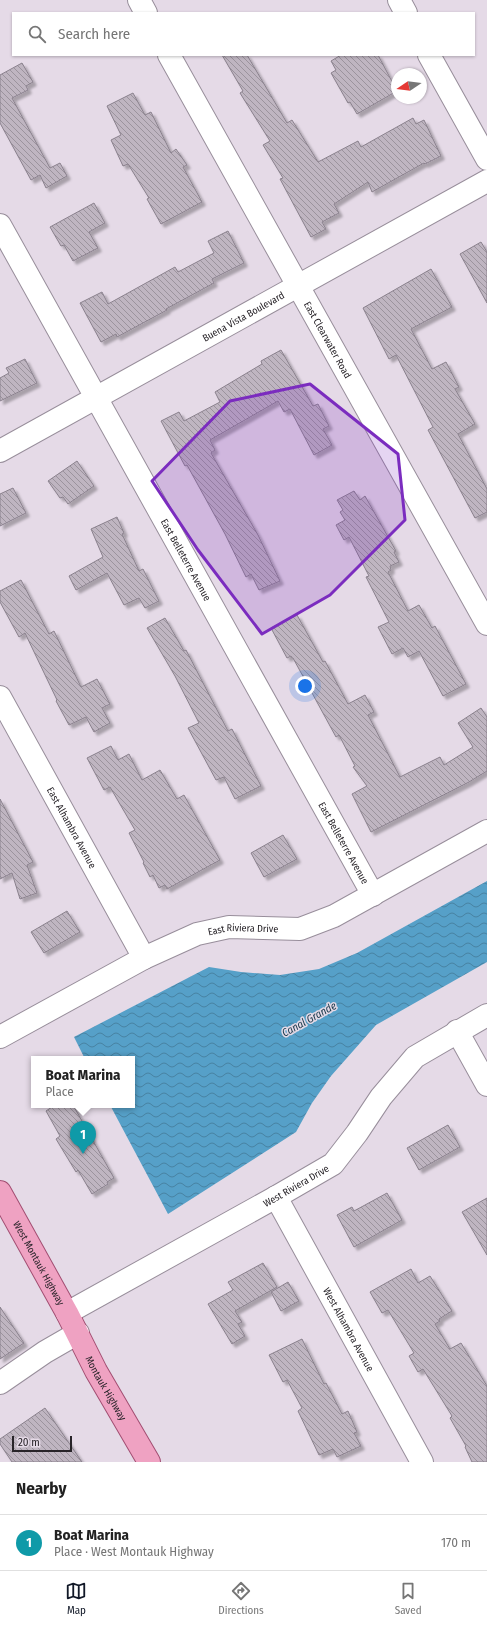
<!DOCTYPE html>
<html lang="en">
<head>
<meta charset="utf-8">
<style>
  :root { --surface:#fff; --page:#f2f2f2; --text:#222; --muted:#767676; --line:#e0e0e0; --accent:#111827 }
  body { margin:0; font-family:"Fira Sans Condensed",sans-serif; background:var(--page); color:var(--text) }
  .compass { position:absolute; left:391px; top:68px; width:36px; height:36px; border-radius:50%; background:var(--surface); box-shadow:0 1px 3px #0004; rotate:257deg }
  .scale { position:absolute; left:12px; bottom:10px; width:60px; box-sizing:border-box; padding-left:4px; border:2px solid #282429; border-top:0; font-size:11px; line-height:14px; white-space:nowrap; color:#282429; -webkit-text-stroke:3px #e5dae7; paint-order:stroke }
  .you { position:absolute; left:305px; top:686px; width:14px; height:14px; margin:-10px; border:3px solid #fff; border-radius:50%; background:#1a73e8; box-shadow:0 0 0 6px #1a73e833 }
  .badge { display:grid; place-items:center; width:26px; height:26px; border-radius:50%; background:var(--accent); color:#fff; font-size:13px; font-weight:700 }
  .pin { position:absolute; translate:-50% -33px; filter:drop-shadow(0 1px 2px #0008) }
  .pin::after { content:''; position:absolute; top:21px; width:14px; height:12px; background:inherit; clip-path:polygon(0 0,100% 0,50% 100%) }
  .popup { position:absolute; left:31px; top:1056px; width:104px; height:52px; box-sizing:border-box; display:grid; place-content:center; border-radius:0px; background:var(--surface); filter:drop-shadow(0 1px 3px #0005); font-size:13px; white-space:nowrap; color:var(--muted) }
  .popup b { font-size:15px; color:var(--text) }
  .popup::after { content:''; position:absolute; left:50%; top:100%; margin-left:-8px; border:8px solid transparent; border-top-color:var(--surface) }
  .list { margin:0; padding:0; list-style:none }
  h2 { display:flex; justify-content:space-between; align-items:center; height:52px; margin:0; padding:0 16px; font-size:17px }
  h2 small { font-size:13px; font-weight:400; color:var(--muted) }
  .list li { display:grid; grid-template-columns:26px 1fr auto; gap:12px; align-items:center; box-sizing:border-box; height:56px; padding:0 16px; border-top:1px solid var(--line) }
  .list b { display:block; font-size:15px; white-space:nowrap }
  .list p { margin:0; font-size:13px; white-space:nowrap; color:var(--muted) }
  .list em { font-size:13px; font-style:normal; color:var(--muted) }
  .icon { flex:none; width:22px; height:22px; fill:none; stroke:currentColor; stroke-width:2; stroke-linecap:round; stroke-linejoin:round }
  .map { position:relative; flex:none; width:487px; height:1462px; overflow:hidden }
  .search { position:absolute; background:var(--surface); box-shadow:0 1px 3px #0004; left:12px; right:12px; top:12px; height:44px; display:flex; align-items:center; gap:10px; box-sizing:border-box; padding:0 14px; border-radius:0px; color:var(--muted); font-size:15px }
  .sheet { height:108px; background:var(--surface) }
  nav { display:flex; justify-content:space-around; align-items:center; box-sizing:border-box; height:56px; border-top:1px solid var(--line); background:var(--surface); font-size:11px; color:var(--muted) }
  nav a { display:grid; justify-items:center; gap:2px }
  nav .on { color:var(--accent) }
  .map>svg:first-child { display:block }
</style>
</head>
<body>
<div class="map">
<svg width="487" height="1462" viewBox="0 0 487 1462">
  <defs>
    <pattern id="water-waves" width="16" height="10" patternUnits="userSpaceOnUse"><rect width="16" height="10" fill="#56a0c8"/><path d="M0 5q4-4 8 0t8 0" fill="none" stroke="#4782a2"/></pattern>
    <pattern id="building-back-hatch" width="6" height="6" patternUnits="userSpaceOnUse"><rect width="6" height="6" fill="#bfb5c1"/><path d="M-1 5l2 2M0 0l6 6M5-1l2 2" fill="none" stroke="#9b939d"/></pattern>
    <filter id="shadow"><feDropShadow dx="3.5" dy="3.5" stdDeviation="1" flood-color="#0004"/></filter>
  </defs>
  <rect width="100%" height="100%" fill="#e5dae7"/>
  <path fill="url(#water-waves)" d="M487 881V962L376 1025 331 1076 312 1103 296 1132 168 1214 110 1105H132V1059H85L74 1037 209 967 241 972 280 975 319 969 357 953Z"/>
  <path fill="url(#building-back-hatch)" stroke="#8a818d" filter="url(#shadow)" d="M222 55H247L287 123 292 120 318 162 358 141 361 147 413 118 416 124 424 120 441 156 425 164 424 163 372 192 368 182 334 204 339 213 322 222 326 229 311 237 280 179 283 178 263 145 270 141 240 93 243 91Z
    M341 55H378L397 91 357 114 350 102 348 103 331 73 336 70 331 61Z
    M22 63 33 82 26 86 28 90 12 98 50 168 60 163 67 176 46 188 40 175 31 180 0 123V75Z
    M133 93 145 115 151 112 171 153 176 149 187 165 183 167 202 202 161 224 147 199 149 198 128 164 123 166 111 140 121 135 107 106Z
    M94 203 105 223 89 232 98 248 73 261 64 245 61 246 50 227Z
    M228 231 244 263 212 279 214 283 166 309 167 310 117 337 116 334 101 342 80 303 102 292 108 304 175 267 178 272 214 253 208 241Z
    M481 242 487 252V303L460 254Z
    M431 269 452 307 411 329 432 369 446 362 459 387 455 389 475 424 458 434 487 489V512L475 518 428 430 433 427 396 355 389 359 363 308Z
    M281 350 313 406 318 404 329 426 323 429 332 445 314 455 290 409 284 412 278 401 210 440 215 450 211 453 258 535 280 581 259 590 251 574 246 577 225 534 187 465 185 466 161 421 179 412 184 421 220 402 215 392 262 364 261 361Z
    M25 359 37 383 0 401V378L9 373 6 368Z
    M77 461 94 486 68 504 63 497 60 498 48 481Z
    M13 488 26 513 0 526V494Z
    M354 491 360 500 365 496 396 551 394 552 399 562 390 566 391 570 388 572 408 611 419 605 432 628 435 626 466 684 443 696 419 651 408 657 403 648 392 654 378 627 389 622 366 577 369 576 349 537 344 540 336 525 345 520 340 512 343 510 337 500Z
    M117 517 124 533 122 534 139 571 143 569 159 601 145 608 139 598 124 605 107 573 76 590 69 576 103 557 91 529Z
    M21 580 49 634 54 631 81 687 97 679 110 704 102 708 110 723 94 732 86 717 69 725 56 701 57 700 25 633 19 637 0 602V591Z
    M297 615 323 662 325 661 348 704 365 695 374 712 368 715 400 777 440 757 444 765 473 747 458 723 481 708 487 717V771L469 782 371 832 352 794 367 786 353 767 355 766 339 735 336 737 293 658H292L291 656 287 658 271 628Z
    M165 618 184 651 186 650 228 731 232 729 261 786 235 799 224 777 216 780 188 728 199 723 175 676 147 628Z
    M111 746 118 760 129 754 142 780 160 770 177 799 184 795 220 860 167 889 165 885 159 888 153 875 150 877 143 863 144 862 129 833 135 830 110 787 104 790 87 758Z
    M0 799 33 862 27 865 37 893 20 899 12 873 0 879Z
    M283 835 297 859 264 877 251 853Z
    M67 911 80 932 44 953 31 932Z
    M55 1105H73L114 1178 107 1182 108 1184 92 1194 78 1170 76 1172 56 1139 60 1136 46 1111Z
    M448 1125 460 1147 419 1170 407 1148Z
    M387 1193 402 1220 354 1247 337 1215 352 1207 354 1211Z
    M487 1198V1255L462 1212Z
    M263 1263 277 1287 235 1311 242 1322 238 1324 245 1336 232 1344 208 1304 233 1290 228 1282Z
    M411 1269 418 1283 430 1276 452 1311 439 1319 440 1321 435 1324 450 1349 461 1343 487 1386V1462H472L465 1447 466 1446 450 1418 452 1416 423 1369 418 1372 409 1356 414 1353 388 1310 382 1313 370 1292Z
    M288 1282 299 1301 281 1311 271 1292Z
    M0 1307 24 1343 0 1359Z
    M302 1339 324 1384 326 1383 342 1414 348 1411 357 1432 354 1433 361 1446 337 1457 333 1449 319 1455 298 1411 302 1408 287 1380 283 1382 269 1355Z
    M45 1408 82 1462H12L0 1444V1439Z"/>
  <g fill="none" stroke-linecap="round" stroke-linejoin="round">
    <g stroke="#988e9b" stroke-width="24">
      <g id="street">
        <path d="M139 0 146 13"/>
        <path d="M399 0 406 13"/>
        <path id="s1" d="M169 55 487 624"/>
        <path d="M429 55 487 159"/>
        <path id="s2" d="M0 225 373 895"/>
        <path id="s3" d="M0 451 487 181"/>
        <path id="s4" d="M0 697 144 958"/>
        <path d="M457 1031 487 1085"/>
        <path id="s5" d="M0 1037 144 958 197 934 229 927 300 929 334 916 487 831"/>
        <path id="s6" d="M276 1197 422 1462"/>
        <path id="s7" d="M67 1313 276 1197 333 1164 357 1133 381 1097 415 1057 487 1015"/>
      </g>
    </g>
    <g stroke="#988e9b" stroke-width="24">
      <path id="secondary" d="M0 1383 45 1352 78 1333"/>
    </g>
    <g stroke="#a24e72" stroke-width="24">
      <g id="primary">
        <path id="s8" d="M0 1192 67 1313 96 1371 149 1462"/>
      </g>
    </g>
    <use href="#street" stroke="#fff" stroke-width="22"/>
    <use href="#secondary" stroke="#fff" stroke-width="22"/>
    <use href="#primary" stroke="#efa2c2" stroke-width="22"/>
  </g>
  <path fill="#7b2cbf" fill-opacity="0.2" stroke="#7b2cbf" stroke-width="3" stroke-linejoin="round" d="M310 384 398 454 405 520 330 595 262 634 198 550 152 481 230 401Z"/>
  <g text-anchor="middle" stroke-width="3" stroke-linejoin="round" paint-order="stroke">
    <g font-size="10" fill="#282429" stroke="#e5dae7">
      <text dy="4" stroke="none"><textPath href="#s3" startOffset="278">Buena Vista Boulevard</textPath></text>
      <text dy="4" stroke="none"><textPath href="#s1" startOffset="326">East Clearwater Road</textPath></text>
      <text dy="4" stroke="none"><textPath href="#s2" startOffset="383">East Belleterre Avenue</textPath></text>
      <text dy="4" stroke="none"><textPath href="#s4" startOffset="149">East Alhambra Avenue</textPath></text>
      <text dy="4" stroke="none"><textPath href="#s2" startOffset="707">East Belleterre Avenue</textPath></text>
      <text dy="4" stroke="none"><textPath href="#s5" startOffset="269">East Riviera Drive</textPath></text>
      <text dy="4" stroke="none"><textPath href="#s7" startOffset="262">West Riviera Drive</textPath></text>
      <text dy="4" stroke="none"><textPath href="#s8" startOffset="81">West Montauk Highway</textPath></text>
      <text dy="4" stroke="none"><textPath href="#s6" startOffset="151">West Alhambra Avenue</textPath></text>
      <text dy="4" stroke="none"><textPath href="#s8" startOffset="223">Montauk Highway</textPath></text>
    </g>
    <g font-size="11" font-style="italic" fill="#18394b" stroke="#e5dae7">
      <text transform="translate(309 1019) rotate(-29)" y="4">Canal Grande</text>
    </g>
  </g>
</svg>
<svg class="compass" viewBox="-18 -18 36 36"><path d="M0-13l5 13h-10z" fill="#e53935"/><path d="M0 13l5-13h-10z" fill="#767676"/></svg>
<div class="scale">20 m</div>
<div class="you"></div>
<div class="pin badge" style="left:83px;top:1154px;background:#0f9aa8">1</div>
<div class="popup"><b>Boat Marina</b>Place</div>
<div class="search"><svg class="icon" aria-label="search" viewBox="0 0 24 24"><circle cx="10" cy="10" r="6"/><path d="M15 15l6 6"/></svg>Search here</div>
</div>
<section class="sheet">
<h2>Nearby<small></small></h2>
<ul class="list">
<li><span class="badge" style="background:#0f9aa8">1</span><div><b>Boat Marina</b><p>Place · West Montauk Highway</p></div><em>170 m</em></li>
</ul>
</section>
<nav>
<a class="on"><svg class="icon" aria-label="map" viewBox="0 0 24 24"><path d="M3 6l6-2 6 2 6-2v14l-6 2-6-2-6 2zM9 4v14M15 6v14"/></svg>Map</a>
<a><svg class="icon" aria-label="directions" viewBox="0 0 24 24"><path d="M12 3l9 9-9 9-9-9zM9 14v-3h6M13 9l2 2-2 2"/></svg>Directions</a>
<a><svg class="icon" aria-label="saved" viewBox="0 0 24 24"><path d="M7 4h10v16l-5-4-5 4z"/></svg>Saved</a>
</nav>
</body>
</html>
